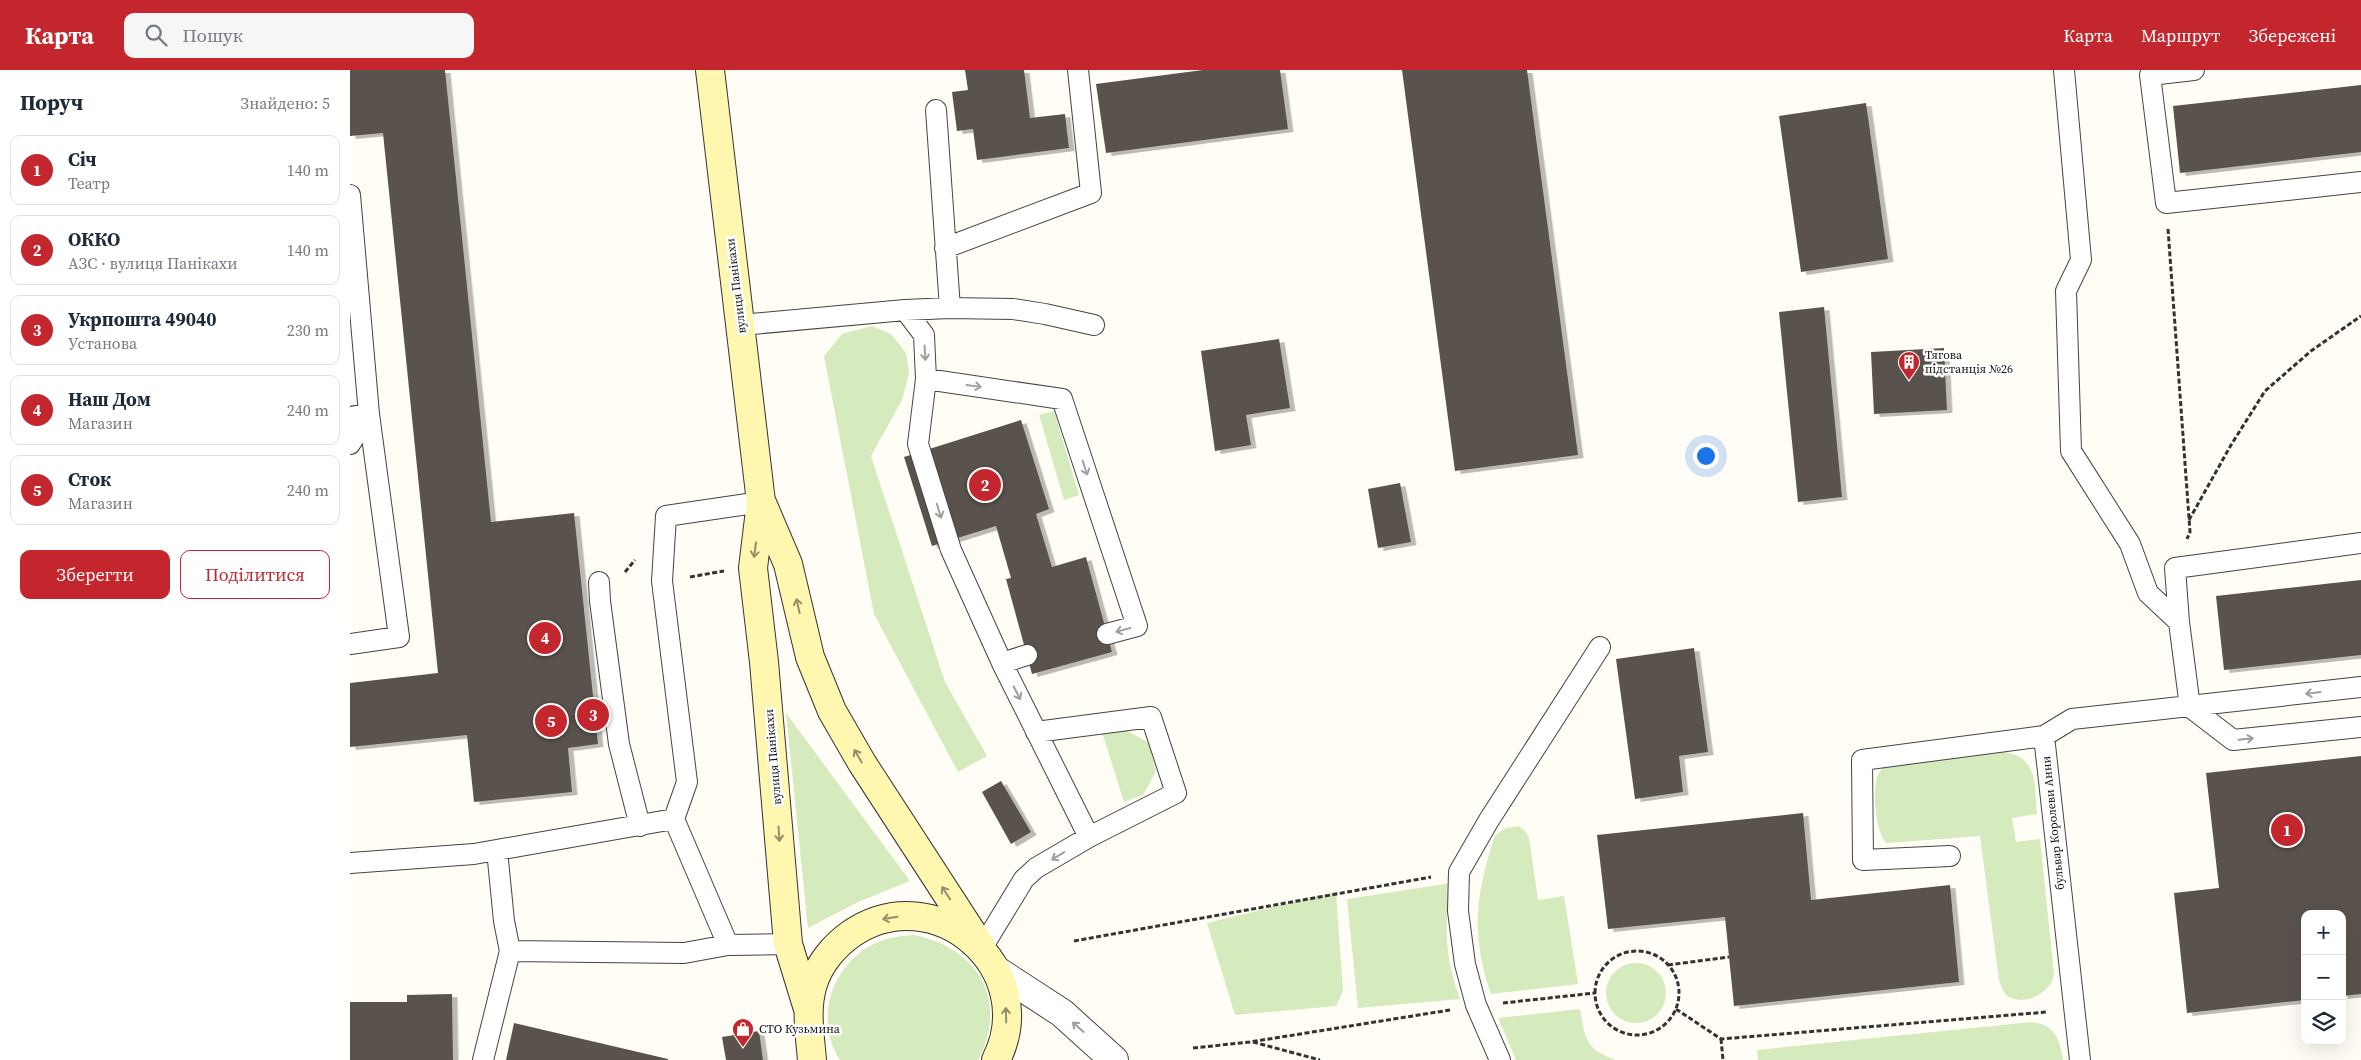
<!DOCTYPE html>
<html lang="uk">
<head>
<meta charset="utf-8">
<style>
  :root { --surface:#fff; --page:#f6f6f7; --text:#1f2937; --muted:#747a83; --line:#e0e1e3; --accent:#c4262e }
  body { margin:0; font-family:"Source Serif 4",serif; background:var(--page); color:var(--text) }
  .controls { position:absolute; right:15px; bottom:15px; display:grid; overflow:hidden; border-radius:10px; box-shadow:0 5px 20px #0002 }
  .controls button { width:45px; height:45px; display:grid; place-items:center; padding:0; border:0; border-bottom:1px solid var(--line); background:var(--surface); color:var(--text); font:25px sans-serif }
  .you { position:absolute; left:1355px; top:385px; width:18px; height:18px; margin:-12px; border:4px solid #fff; border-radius:50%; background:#1a73e8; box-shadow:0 0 0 8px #1a73e833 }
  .badge { display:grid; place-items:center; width:32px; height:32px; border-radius:50%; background:var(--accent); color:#fff; font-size:16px; font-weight:700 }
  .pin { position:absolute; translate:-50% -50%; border:2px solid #fff; box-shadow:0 1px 5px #0006 }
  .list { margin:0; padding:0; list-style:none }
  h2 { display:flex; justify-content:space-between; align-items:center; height:65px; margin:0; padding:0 20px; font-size:21px }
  h2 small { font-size:16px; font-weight:400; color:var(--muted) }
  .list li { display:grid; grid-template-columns:32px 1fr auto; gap:15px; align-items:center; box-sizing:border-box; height:70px; margin:0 10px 10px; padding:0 10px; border:1px solid var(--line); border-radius:10px }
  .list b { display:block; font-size:19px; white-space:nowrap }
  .list p { margin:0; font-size:16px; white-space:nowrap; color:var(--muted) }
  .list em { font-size:16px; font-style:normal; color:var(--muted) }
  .actions { display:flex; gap:10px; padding:15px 20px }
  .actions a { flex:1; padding:11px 0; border:1px solid var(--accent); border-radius:10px; text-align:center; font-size:18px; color:var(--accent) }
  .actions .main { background:var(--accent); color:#fff }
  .icon { flex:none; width:28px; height:28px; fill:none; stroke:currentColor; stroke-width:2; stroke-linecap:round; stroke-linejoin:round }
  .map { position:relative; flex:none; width:2011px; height:990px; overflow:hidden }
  header { display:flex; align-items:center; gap:30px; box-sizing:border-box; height:70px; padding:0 25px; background:var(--accent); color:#fff }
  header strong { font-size:24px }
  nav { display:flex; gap:28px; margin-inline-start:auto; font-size:18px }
  .search { width:350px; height:45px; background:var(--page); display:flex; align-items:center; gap:12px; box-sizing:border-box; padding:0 18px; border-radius:10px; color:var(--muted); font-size:19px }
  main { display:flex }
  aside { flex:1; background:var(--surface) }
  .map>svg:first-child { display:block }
</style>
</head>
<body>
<header>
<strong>Карта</strong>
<div class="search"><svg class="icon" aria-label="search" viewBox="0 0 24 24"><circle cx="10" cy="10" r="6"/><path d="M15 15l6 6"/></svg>Пошук</div>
<nav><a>Карта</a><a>Маршрут</a><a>Збережені</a></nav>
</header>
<main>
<aside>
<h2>Поруч<small>Знайдено: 5</small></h2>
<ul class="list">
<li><span class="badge">1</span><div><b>Січ</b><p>Театр</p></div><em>140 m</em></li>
<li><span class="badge">2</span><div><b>ОККО</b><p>АЗС · вулиця Панікахи</p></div><em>140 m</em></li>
<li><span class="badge">3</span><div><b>Укрпошта 49040</b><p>Установа</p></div><em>230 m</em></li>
<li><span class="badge">4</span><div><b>Наш Дом</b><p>Магазин</p></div><em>240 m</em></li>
<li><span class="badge">5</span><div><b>Сток</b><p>Магазин</p></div><em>240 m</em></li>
</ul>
<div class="actions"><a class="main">Зберегти</a><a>Поділитися</a></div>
</aside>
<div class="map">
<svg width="2011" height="990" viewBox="0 0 2011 990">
  <defs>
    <filter id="shadow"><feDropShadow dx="5.5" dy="3" stdDeviation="0" flood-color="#0004"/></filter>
  </defs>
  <rect width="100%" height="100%" fill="#fffdf5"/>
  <path fill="#d5ebbd" d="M522 256 541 264 556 283 559 304 552 330 521 386 595 612 637 686 608 702 524 544 474 286 492 264Z
    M704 341 729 425 714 430 689 345Z
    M436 643 560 811 508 832 458 858Z
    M774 659 799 673 806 701 793 725 774 732 752 662Z
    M1654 682C1689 687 1684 715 1687 744L1662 748 1666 772 1690 769 1704 904C1702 923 1673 938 1656 925 1653 922 1651 915 1649 910L1630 766 1537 773C1525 765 1522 718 1528 705 1531 698 1536 695 1542 691Z
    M1169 756 1176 762 1179 768 1188 830 1214 826 1228 914 1141 924C1120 864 1126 824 1145 765L1156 758Z
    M1102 813C1093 855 1095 888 1110 929L1008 938 997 829Z
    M986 822 993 921 986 936 885 945 857 853Z
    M565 865C629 879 659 931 628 990H490C464 950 481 895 524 874 537 867 551 866 565 865Z
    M1256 923a30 30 0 1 1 60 0a30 30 0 1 1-60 0Z
    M1230 939C1235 968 1235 979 1266 990H1166L1148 948Z
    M1682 952C1705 955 1710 969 1713 990H1408L1407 980Z"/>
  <path fill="#5a524d" filter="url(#shadow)" d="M0 0H95L141 452 224 443 248 674 218 678 222 722 124 732 117 665 0 677V613L88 603 33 63 0 66Z
    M615 0H674L680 48 715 44 719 78 627 90 623 59 607 61 602 22 618 20Z
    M853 0H930L938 59 756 83 746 14Z
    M1052 0H1177L1228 385 1105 401Z
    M2011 15V82L1830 103 1823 36Z
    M1516 33 1538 189 1451 202 1429 46Z
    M1474 237 1492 427 1448 432 1429 242Z
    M929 269 940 338 896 345 901 375 865 381 851 281Z
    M1594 278 1597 340 1524 344 1521 282Z
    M671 350 699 439 686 444 702 497 736 487 762 582 682 604 656 509 661 508 646 456 582 476 554 387Z
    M1050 413 1061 472 1028 478 1018 419Z
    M2011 510V585L1874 600 1866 526Z
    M1344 578 1358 682 1329 686 1333 722 1285 729 1266 589Z
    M2011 686V924L1992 926V844H1955V930L1837 943 1824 823 1869 818 1856 703Z
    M651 711 681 762 661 774 632 722Z
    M1453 743 1461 830 1600 815 1609 912 1384 936 1375 847 1258 859 1247 765Z
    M102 924 103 990H0V932H57V925Z
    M164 953 318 989V990H156Z
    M409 961 413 990H376L372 967Z"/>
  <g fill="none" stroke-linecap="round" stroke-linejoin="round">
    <g stroke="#444" stroke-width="22">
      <path id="service" d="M1714 0 1731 190 1716 221 1721 381 1780 474 1798 523 1829 552
        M1844 0 1800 5 1816 133 2011 112
        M586 40 600 238
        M0 125 19 344 0 374
        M595 178 741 123 728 0
        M555 240 574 265 576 309 568 374 601 480 652 593 739 767 686 798 674 809 632 878
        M391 255 555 240 600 238 663 239 695 244 744 255
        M576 309 712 329 787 556 757 564
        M0 347 19 344 49 567 0 574
        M249 512 250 531 269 674 290 756
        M652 593 677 585
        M1840 637 1829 552 1825 498 2011 473
        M1840 637 1883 670 2011 657
        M686 662 801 647 826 723 739 767
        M1600 786 1513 790 1512 690 1694 666
        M0 793 124 784 324 749
        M378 875 324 749 337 712 312 511 316 446 411 432
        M160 881 334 883 378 875 438 874
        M133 990 160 881 154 851 147 780
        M1150 990 1126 935 1115 894 1108 841 1109 802 1139 750 1250 577
        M1730 990 1694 666 1722 649 2011 617"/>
    </g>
    <g stroke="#444" stroke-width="30">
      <path id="tertiary" d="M646 900 712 943 764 990"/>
    </g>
    <g stroke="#333" stroke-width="30">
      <path id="secondary" d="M360 0 411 432 403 498 414 592 438 874 458 939
        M412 433 438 494 460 587 482 641 512 693 632 878
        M462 990C460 965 455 939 463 914 469 894 484 876 501 864 585 806 692 899 646 990"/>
    </g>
    <path stroke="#333" stroke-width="3" stroke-dasharray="5 2.5" stroke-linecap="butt" d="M1818 159 1840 462 1837 469
      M1839 450 1881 375 1915 321 1961 281 2011 246
      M275 502 285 490
      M340 507 374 501
      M724 871 1081 807
      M1245 923a42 42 0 1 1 84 0a42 42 0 1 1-84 0Z
      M1318 895 1379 887
      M1153 933 1245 923
      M1326 939 1371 969 1697 942
      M1371 969 1373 990
      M903 972 970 990
      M843 978 900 972 1100 940"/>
    <use href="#service" stroke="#fff" stroke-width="20"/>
    <use href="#tertiary" stroke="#fff" stroke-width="28"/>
    <use href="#secondary" stroke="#fff6b0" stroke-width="28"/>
  </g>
  <defs><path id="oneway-shaft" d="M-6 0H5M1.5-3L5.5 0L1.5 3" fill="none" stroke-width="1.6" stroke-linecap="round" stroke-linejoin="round" transform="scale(1.25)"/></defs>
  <g stroke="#a0a0a0">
    <use href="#oneway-shaft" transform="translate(575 283) rotate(87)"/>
    <use href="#oneway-shaft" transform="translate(624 316) rotate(8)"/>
    <use href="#oneway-shaft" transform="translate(735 398) rotate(72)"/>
    <use href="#oneway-shaft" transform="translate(589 441) rotate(73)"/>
    <use href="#oneway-shaft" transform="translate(773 560) rotate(165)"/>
    <use href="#oneway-shaft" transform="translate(667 623) rotate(63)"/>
    <use href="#oneway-shaft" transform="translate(1963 623) rotate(173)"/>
    <use href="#oneway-shaft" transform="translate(1896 669) rotate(-6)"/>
    <use href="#oneway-shaft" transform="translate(708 786) rotate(149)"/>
    <use href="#oneway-shaft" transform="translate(728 957) rotate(-138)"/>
  </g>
  <g stroke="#948f68">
    <use href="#oneway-shaft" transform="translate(405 480) rotate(97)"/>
    <use href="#oneway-shaft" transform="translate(448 536) rotate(-103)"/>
    <use href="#oneway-shaft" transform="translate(508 686) rotate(-120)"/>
    <use href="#oneway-shaft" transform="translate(429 764) rotate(86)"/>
    <use href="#oneway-shaft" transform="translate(596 823) rotate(-123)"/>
    <use href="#oneway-shaft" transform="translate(540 848) rotate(170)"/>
    <use href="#oneway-shaft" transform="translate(656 945) rotate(-92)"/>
  </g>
  <defs>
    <g id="building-pin" transform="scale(1.125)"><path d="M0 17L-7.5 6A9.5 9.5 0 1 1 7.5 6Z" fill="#c4262e" stroke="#fff"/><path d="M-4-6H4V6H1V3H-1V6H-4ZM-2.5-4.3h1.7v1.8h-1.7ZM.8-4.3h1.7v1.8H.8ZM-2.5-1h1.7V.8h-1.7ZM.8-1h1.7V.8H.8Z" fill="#fff"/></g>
    <g id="shop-pin" transform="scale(1.125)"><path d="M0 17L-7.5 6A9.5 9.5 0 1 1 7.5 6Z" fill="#c4262e" stroke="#fff"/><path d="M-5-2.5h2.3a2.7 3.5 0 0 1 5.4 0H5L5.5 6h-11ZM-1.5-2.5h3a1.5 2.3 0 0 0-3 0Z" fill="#fff"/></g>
  </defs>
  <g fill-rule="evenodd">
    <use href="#building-pin" x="1559" y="292"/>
    <use href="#shop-pin" x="393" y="959"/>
  </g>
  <g text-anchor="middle" stroke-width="5" stroke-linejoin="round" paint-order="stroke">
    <g font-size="12" fill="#111" stroke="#fff">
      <text transform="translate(386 216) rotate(-97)" y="4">вулиця Панікахи</text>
      <text transform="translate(423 687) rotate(-95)" y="4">вулиця Панікахи</text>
      <text transform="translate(1703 753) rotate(-96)" y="4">бульвар Королеви Анни</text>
    </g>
    <g font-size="12" fill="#111" stroke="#fff" text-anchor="start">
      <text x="1575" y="289">Тягова<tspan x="1575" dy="14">пiдстанцiя №26</tspan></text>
      <text x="409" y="963">СТО Кузьмина</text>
    </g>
  </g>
</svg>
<div class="controls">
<button>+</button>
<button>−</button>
<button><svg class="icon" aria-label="layers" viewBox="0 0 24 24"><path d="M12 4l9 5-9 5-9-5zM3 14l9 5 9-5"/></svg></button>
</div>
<div class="you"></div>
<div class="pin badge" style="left:1937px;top:760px">1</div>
<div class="pin badge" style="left:635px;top:415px">2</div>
<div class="pin badge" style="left:243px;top:645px">3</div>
<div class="pin badge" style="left:195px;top:568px">4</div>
<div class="pin badge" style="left:201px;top:651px">5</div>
</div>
</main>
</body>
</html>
